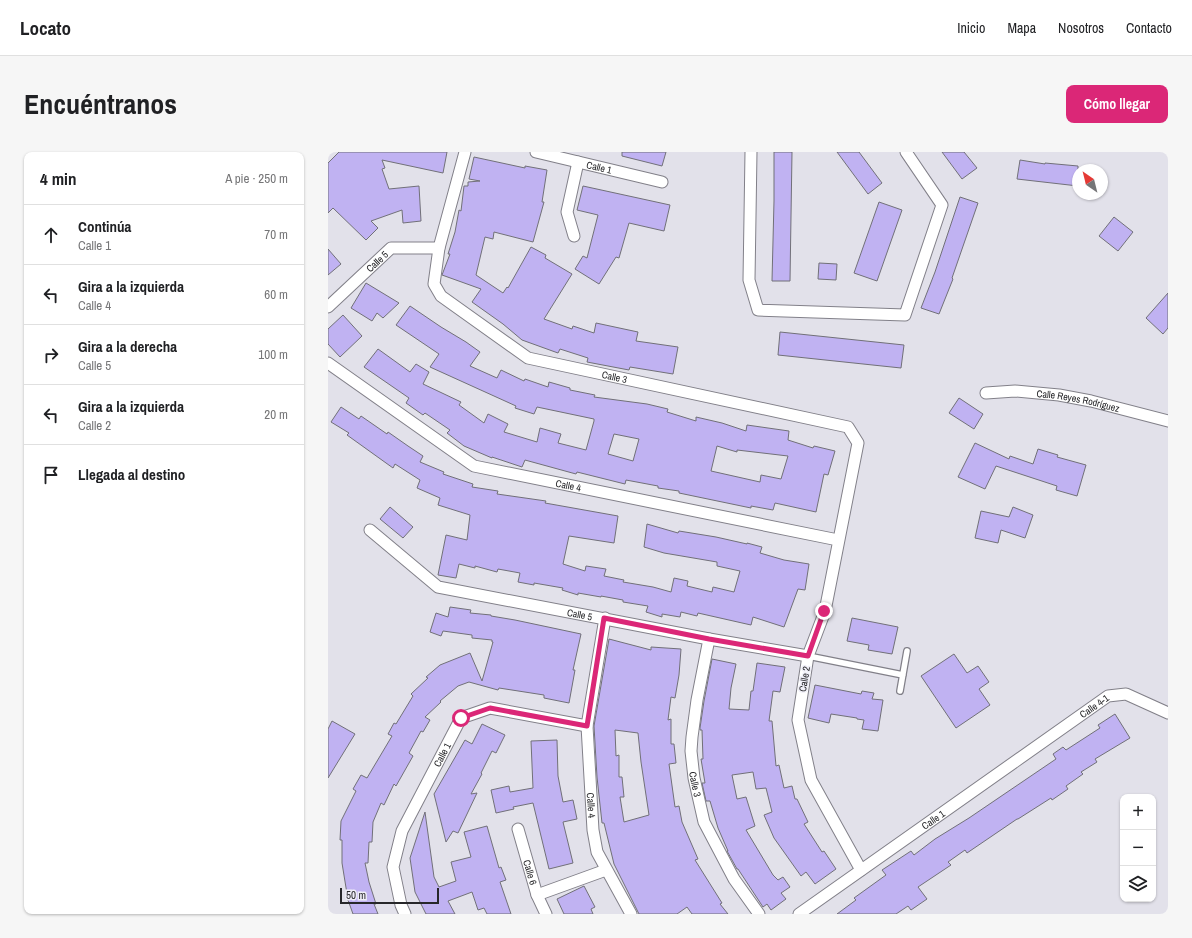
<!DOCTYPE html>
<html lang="es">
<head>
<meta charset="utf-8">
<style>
  :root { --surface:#fff; --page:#f6f6f6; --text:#202124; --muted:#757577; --line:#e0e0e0; --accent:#db2777 }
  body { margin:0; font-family:"Archivo Narrow",sans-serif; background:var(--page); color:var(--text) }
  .controls { position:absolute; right:12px; bottom:12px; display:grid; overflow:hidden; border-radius:8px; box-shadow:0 1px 3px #0004 }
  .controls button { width:36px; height:36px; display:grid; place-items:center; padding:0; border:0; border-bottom:1px solid var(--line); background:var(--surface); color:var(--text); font:20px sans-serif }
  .compass { position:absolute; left:744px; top:12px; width:36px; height:36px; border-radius:50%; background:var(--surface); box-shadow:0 1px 3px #0004; rotate:325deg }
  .scale { position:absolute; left:12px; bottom:10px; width:99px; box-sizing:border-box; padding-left:4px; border:2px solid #27272a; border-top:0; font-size:11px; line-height:14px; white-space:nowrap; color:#27272a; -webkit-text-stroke:3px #efeef7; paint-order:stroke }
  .stop { position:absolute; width:12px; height:12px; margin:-9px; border:3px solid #db2777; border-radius:50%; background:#fff }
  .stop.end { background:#db2777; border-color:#fff; box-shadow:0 1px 4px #0008 }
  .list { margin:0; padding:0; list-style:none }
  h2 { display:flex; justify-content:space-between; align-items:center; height:52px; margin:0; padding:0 16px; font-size:17px }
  h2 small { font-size:13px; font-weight:400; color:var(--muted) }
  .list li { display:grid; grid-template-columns:26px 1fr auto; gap:12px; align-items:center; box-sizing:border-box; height:60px; padding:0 16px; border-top:1px solid var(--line) }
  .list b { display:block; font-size:15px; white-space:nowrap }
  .list p { margin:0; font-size:13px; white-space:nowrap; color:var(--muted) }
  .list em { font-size:13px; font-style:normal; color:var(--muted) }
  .icon { flex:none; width:22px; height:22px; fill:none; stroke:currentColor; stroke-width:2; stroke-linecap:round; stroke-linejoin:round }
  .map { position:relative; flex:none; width:840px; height:762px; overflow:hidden; border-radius:8px }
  header { display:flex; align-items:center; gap:24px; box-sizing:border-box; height:56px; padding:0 20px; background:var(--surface); border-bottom:1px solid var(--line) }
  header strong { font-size:19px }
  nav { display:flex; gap:22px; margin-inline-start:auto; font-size:14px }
  .intro { display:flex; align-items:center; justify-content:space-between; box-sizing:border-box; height:96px; padding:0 24px }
  h1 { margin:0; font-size:28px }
  .button { padding:10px 18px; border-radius:8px; background:var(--accent); color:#fff; font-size:14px; font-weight:700 }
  main { display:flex; gap:24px; padding:0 24px }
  aside { flex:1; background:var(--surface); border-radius:8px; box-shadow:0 1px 3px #0004 }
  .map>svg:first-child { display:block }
</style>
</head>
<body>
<header>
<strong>Locato</strong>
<nav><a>Inicio</a><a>Mapa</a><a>Nosotros</a><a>Contacto</a></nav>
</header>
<div class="intro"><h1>Encuéntranos</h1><a class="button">Cómo llegar</a></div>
<main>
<aside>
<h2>4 min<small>A pie · 250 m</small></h2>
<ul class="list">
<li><svg class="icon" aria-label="ahead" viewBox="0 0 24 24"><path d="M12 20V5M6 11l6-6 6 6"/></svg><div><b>Continúa</b><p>Calle 1</p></div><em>70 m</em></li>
<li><svg class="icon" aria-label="left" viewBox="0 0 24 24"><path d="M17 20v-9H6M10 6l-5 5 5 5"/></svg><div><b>Gira a la izquierda</b><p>Calle 4</p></div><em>60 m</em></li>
<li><svg class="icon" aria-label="right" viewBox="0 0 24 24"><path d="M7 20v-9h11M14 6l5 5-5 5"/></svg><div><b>Gira a la derecha</b><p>Calle 5</p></div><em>100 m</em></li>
<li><svg class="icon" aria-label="left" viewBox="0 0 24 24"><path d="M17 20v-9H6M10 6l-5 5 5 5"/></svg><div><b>Gira a la izquierda</b><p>Calle 2</p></div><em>20 m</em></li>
<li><svg class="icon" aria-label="arrive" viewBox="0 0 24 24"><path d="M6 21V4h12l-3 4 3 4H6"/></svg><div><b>Llegada al destino</b></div></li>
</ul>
</aside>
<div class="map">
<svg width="840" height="762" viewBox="0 0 840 762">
  <rect width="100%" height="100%" fill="#e2e1ea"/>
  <path fill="#c0b2f2" stroke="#717078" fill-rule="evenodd" d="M11 0H119L115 21 54 8 57 16 54 17 61 37 91 34 93 69 75 71 74 58 43 69 50 76 38 88 5 56 0 61V11Z
    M294 0H338L334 14 294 4Z
    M446 0H464L462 129H444L446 49Z
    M509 0H531L554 31 540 42Z
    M614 0H636L649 16 634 27Z
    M146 5 197 16V14L219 18 214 50H216L205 90 166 80 165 87 157 85 148 123 175 141 179 135 180 136 203 95 218 103 217 106 244 122 216 167 244 177 245 174 266 181 268 171 310 180 308 189 350 195 345 222 302 215 301 218 259 210 260 206 232 197 230 201 194 188 175 172 144 150 153 137 114 123 122 102H120L127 80 131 58 133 59 136 34H140V30L152 29 141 27Z
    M692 8 717 12V11L750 14V34L689 27Z
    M255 34 342 53 336 79 301 71 291 106 288 105 271 132 247 117 255 104 259 106 270 63 249 58Z
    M632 45 650 51 624 126 625 127 611 162 593 156 607 120Z
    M551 50 574 58 549 129 526 121Z
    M786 65 805 80 790 99 771 84Z
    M0 97 13 112 0 123Z
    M491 111 509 112 508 128 490 127Z
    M38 131 71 151 55 166 49 161 44 169 23 156Z
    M840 141V176L835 182 818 166Z
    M82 154 113 175 138 190 152 200 142 214 169 226 173 218 196 229 197 227 220 235 221 230 242 236V238L267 243 266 245 319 252 340 257 339 260 368 269V265L394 271 418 279 419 273 461 279 460 288 485 296 486 294 507 299 500 323 496 322 488 360 447 351 445 358 423 354V356L351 341V339L330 336V334L298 328 297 332 249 320 248 322 197 308 194 315 164 305V306L136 294 119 281 122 278 97 261 95 263 78 251 81 246 36 215 50 197 82 220 88 212 101 220 95 232 133 250 131 253 156 271 160 262 180 272 176 280 209 290 212 276 233 282 230 291 258 298 266 269V267L209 255 206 262 187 256 188 254 102 215 111 202 68 173ZM286 282 311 287 305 309 280 302ZM389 294 409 300V298L460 304 453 327 433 323 432 330 383 319Z
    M15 163 34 184 12 205 0 192V177Z
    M452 180 576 193 573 216 450 203Z
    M631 246 655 262 646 277 621 261Z
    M13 255 31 267 33 264 59 282 60 280 80 294 95 304 92 310 116 320 115 322 145 332 144 335 170 339 169 342 218 349 217 351 290 364 286 391 241 384 235 412 257 419 258 414 278 417 276 424 296 428 295 430 325 435 343 440 346 426 360 429 359 434 384 440 385 435 406 440 412 419 389 414V410L336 401 316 395 319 372 350 381 351 379 388 385 419 392V391L434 395 432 401 456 408 481 412 477 438 470 437 456 475 425 465 423 473 370 461 369 464 353 460 352 465 334 462V465L318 460 320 454 295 450V448L273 444V445L250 441V443L234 438 235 436 206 431V433L190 430 192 421 170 417 169 420 147 414V416L131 412 128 426 110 423 118 383 139 388 142 363 110 353 112 346 89 336 92 328 67 312 65 316 19 283 21 281 3 270Z
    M647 291 681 307 682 304 705 312 710 297 730 303 729 305 758 313 749 344 728 338 729 334 668 314 657 337 630 325Z
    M62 355 85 375 75 386 52 367Z
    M685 355 705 363 697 386 673 378 670 391 647 386 653 359 681 365Z
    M122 455 143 458 142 461 163 463V464L187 468 253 482 245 518H247L241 551 216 546V543L171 536 170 538 141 530 130 534 112 549 113 550 97 565 102 568 95 580 93 579 81 601 85 604 68 634 66 632 56 653 53 651 45 670 44 690H41L40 711H37L41 730 48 752H46L50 762H25L20 748 14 711V688H12L13 669 28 639 25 637 33 623 39 626 64 584 60 582 66 571 68 572 85 544 83 542 100 526 98 525 112 513 142 501 154 529 165 490H164V488L144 486V483L115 479 113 484 102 480 108 461 120 465Z
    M524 466 570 475 564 502 540 498 541 493 519 489Z
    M281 487 323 498V495L353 497 351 523 347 546 343 545 340 568 343 567V592H346L348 611 341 612 347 655 351 654 354 670 370 707 367 708 394 751 392 752 400 762H364L359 755 349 762H311L286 712 276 671H274L269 625 266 574ZM287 578 310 581 313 610 321 663 296 670 292 645H296L294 625H291V603L288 604Z
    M626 502 639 521 650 514 661 530 651 537 662 553 628 576 593 524Z
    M384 507 408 512 403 536 401 557 421 558 423 539H425L429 511 457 515 452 540 445 539 441 569H444L448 614 451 613 456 636 464 634 467 647H469L480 670 476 672 494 700 496 699 508 717 487 732 478 720 473 724 446 686 436 663 444 660 438 636 428 637 425 620 404 623 409 647 418 645 427 674 418 678 445 723 450 728 455 725 462 735 453 741 458 747 443 758 439 752 435 755 410 717H409L399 699H400L390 676 382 649H378L374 631H377L373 607H375L374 578H372V576L376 549Z
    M487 533 533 542 534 539 546 541 544 547 555 548 550 579 534 577 536 568 529 567V566L503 562 501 571 480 566Z
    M787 562 802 586 767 607 769 610 753 620 755 622 738 634 740 637 724 648 723 646 690 667H689L639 701 637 698 620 710 623 713 590 735 599 747 583 758 580 754 568 762H509L528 748 526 746 558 723 554 718 583 699 586 703 607 687 641 666 728 607 725 602 735 595 738 598 772 576 770 573Z
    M4 569 27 582 0 626V577Z
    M154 572 177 583 168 601 164 599 153 621 154 622 143 642 149 641 130 681 125 679 118 690 106 642 137 588 144 592Z
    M229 588 230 624 235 650 245 648 249 667 235 670 245 711 221 717 205 651 185 655 186 657 168 661 163 638 181 634 182 640 205 636 203 589Z
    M97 660 106 725 111 735 128 729 123 710 143 705 136 680 159 674 171 716 173 715 178 728 172 730 183 762H159L156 756 150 758 144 740 120 749 127 762H98L87 740 82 706Z
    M256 734 267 755 263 757 265 762H236L229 747Z"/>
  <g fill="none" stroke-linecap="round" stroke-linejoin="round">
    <g stroke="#828089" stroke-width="8">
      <path id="service" d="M480 504 575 523
        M572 539 579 499"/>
    </g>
    <g stroke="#828089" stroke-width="13">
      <g id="minor">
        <path id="s1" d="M137 0 111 96 106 132 113 144 200 206 520 275 530 291 497 459 480 504 470 568 483 628 533 718"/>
        <path id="s2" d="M208 0 334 30"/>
        <path d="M423 0 421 128 430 158 577 163 614 53 578 0"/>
        <path d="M246 84 239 60 250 10"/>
        <path id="s3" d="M0 155 63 96H111"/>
        <path id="s4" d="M0 211 146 314 510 388"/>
        <path id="s5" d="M658 241 687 239 731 243 763 249 840 269"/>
        <path id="s6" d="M42 378 110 435 381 487 480 504"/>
        <path id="s7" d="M277 466 259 574 265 678 269 700 303 762"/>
        <path id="s8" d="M381 487 369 548 364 585 363 599 366 626 376 670 406 727 431 762"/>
        <path id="s9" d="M190 677 209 743 218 762"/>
        <path d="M209 743 278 718"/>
        <path id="s10" d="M77 762 73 753 65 715 74 679 133 566 162 556 259 574"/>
        <path id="s11" d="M471 762 780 544 798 542 840 561"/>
      </g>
    </g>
    <use href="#service" stroke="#fff" stroke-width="5.5"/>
    <use href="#minor" stroke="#fff" stroke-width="11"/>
  </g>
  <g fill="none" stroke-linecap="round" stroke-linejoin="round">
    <path stroke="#db2777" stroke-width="5" d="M133 566 162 556 259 574 276 466 381 487 480 504 496 459"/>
  </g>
  <g text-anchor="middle" stroke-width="3" stroke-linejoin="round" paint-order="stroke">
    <g font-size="10" fill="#27272a" stroke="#efeef7">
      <text dy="4" stroke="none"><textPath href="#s2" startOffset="65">Calle 1</textPath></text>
      <text dy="4" stroke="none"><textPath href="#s3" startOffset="67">Calle 5</textPath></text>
      <text dy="4" stroke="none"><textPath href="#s1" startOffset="345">Calle 3</textPath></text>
      <text dy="4" stroke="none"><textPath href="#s5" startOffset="93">Calle Reyes Rodríguez</textPath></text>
      <text dy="4" stroke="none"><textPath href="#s4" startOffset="275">Calle 4</textPath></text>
      <text dy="4" stroke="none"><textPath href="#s6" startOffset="233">Calle 5</textPath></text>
      <text transform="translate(476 527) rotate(-80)" y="4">Calle 2</text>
      <text dy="4" stroke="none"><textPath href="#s11" startOffset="361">Calle 4-1</textPath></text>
      <text dy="4" stroke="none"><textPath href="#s10" startOffset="172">Calle 1</textPath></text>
      <text dy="4" stroke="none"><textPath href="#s8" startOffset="147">Calle 3</textPath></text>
      <text dy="4" stroke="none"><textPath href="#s7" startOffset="189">Calle 4</textPath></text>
      <text dy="4" stroke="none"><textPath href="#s11" startOffset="164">Calle 1</textPath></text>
      <text dy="4" stroke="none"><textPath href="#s9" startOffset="45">Calle 6</textPath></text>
    </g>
  </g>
</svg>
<div class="controls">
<button>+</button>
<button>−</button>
<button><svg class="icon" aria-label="layers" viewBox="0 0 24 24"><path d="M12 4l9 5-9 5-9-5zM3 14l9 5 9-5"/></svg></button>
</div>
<svg class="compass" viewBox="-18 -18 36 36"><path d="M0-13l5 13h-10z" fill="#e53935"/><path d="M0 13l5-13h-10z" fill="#757577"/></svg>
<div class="scale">50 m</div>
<div class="stop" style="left:133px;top:566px"></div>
<div class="stop end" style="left:496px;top:459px"></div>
</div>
</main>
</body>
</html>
